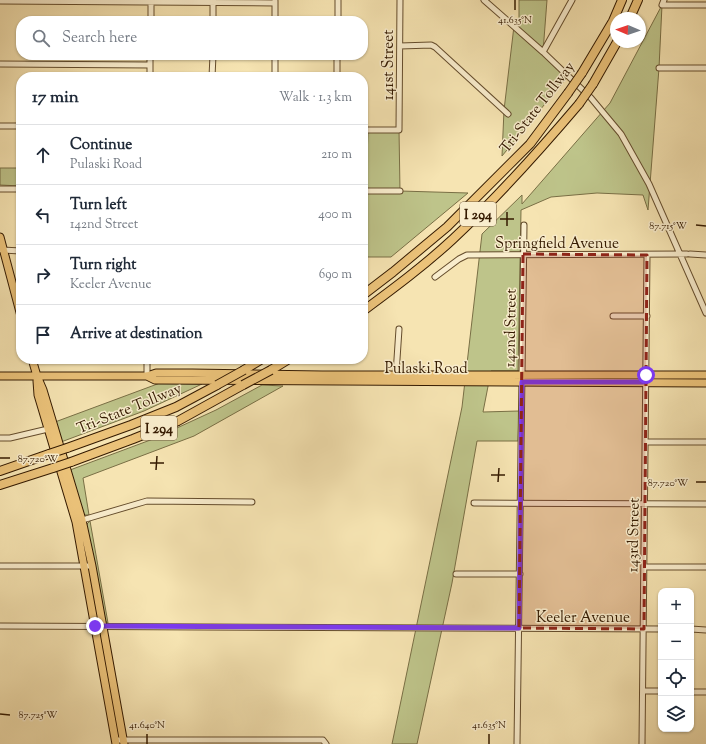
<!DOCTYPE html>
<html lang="en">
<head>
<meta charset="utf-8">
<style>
  :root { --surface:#fff; --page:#f6f6f7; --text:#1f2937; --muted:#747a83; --line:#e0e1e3 }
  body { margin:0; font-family:"Sorts Mill Goudy",serif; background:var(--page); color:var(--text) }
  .controls { position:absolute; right:12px; bottom:12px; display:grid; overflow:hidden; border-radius:8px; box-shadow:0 1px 3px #0004 }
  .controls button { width:36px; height:36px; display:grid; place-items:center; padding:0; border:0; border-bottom:1px solid var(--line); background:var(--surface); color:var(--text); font:20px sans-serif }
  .compass { position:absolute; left:610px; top:12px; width:36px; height:36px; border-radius:50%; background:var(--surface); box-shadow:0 1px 3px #0004; rotate:272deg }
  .stop { position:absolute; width:12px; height:12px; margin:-9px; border:3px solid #7c3aed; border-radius:50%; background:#fff }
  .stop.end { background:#7c3aed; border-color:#fff; box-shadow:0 1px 4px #0008 }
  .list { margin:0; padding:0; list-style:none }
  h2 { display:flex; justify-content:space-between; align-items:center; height:52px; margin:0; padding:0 16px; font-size:17px }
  h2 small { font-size:13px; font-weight:400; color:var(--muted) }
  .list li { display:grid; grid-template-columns:26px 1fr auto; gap:12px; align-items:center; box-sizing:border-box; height:60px; padding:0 16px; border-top:1px solid var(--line) }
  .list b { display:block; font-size:15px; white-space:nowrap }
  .list p { margin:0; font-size:13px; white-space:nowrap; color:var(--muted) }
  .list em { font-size:13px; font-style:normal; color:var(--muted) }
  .icon { flex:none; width:22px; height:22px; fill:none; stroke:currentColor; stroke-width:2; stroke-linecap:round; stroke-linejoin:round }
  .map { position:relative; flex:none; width:706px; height:744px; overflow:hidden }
  .search { position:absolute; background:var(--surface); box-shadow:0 1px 3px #0004; left:16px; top:16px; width:352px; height:44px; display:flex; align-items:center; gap:10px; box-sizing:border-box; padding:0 14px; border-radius:16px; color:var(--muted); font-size:15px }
  .panel { position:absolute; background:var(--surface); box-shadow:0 1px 3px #0004; left:16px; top:72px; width:352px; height:292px; border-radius:16px }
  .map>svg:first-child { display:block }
</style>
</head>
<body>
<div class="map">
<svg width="706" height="744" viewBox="0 0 706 744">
  <rect width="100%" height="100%" fill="#f6e4b2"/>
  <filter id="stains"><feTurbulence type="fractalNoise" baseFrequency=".005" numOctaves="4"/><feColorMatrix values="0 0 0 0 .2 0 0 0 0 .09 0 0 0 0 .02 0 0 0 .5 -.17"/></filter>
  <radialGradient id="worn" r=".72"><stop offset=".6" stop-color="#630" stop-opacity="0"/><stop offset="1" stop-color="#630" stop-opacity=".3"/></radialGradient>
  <path fill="#bec48a" stroke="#796f45" d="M519 0H547L543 52 568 76 502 156 504 110 514 26 519 21Z
    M662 5 659 68 648 210 643 195 597 193 551 197 521 210 518 371H491L483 412 519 411 518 441H477L452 583 417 744H392L462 407 482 234 522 195V204L610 103Z
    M368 130H399L400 191 468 193 391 257H363V159H367Z
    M0 168H21V186L0 185Z
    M160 383 202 384 144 411 61 442 55 422Z
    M262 385 283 386 194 436 83 478 89 515H84L70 470 153 439 216 410Z
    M90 521 108 623 105 621 86 528 87 524Z"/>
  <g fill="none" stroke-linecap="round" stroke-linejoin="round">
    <g stroke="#644c2c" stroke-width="7">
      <path id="minor" d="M484 0 543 52 591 98 621 134 649 184 706 313
        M664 0 662 5H706
        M0 1 275 3
        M151 21V0
        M213 21V1
        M275 21V1
        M338 21V0
        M400 46 431 45 435 47 508 114
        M543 52 572 0
        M0 64 150 65
        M659 68H706
        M150 77V55
        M212 77 213 55
        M275 77V55
        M337 77V55
        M0 126H21
        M363 130H399L400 0
        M0 189H21
        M363 191H400
        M2 250 21 251
        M690 254 706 255
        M435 277 459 259 467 255 687 254
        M613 316H647
        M396 374 399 329
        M147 376V359
        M0 438H10L48 429
        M645 442H706
        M474 503 706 504
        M79 521 147 501 252 502
        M0 566H92
        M644 567H706
        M456 574H520
        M0 626 661 629
        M691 629 706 630
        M643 691H661
        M691 692H706
        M116 740H323L326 744
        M517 744 524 225
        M642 744 647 255"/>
    </g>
    <g stroke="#341a00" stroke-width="9">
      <path id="major" d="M0 237 21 316
        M32 359 37 376 43 390 82 520 92 566 124 744
        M0 376H147L156 373H192L322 375H706
        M147 376 155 380 706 383
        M37 381 38 395 76 522 116 744"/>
    </g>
    <g stroke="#341a00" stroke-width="10">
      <path id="highway" d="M630 18 638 0
        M582 73 613 21 622 0
        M593 84 617 42
        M363 295 393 272 447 227 530 144 568 93
        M363 311C394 288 425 265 453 239 498 197 539 151 579 104
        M244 370 262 359
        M271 370 289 359
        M67 448 131 425 176 407 217 385
        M71 462 133 439 178 421 243 385
        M0 471 49 454
        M0 485 53 468"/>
    </g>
    <use href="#minor" stroke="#f9edcd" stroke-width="5"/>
    <use href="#major" stroke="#ebc279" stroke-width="7"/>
    <use href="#highway" stroke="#ebc279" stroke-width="8"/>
    <g stroke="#341a00" stroke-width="10" stroke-linecap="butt">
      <path id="highway-bridge" d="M568 93 582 73
        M579 104 593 84
        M217 385 244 370
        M243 385 271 370
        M49 454 67 448
        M53 468 71 462"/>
    </g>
    <use href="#highway-bridge" stroke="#ebc279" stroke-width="8"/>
  </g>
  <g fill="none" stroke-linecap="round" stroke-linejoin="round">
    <path stroke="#7c3aed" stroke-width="5" d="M95 626 519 628 522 382H646V375"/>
  </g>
  <path fill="#8f2418" fill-opacity="0.2" stroke="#8f2418" stroke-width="3" stroke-dasharray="8 5" stroke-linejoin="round" d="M523 254 647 255 644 629 519 628Z"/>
  <path fill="none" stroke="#341a00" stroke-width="1.5" d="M515 10V0M500 219H514M696 225 706 226M507 226V212M0 458H10M150 463H164M156 470 157 456M491 475H505M498 482 499 468M696 482H706M0 714 10 715M147 744V734M489 744V734"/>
  <g text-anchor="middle" stroke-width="3" stroke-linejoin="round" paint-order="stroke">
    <g fill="#f9edcd" stroke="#6f593e" stroke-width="1">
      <rect x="460" y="202" width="36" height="24" rx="3"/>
      <rect x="141" y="416" width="36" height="24" rx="3"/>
    </g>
    <g font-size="14" font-weight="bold" fill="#341a00">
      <text x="478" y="219">I 294</text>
      <text x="159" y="433">I 294</text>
    </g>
    <g font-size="15" fill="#341a00" stroke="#f9edcd">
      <text transform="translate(388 65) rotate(-90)" y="5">141st Street</text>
      <text transform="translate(537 107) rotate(-52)" y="5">Tri-State Tollway</text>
      <text x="557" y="248">Springfield Avenue</text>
      <text transform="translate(510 328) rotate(-89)" y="5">142nd Street</text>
      <text x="426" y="373">Pulaski Road</text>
      <text transform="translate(129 408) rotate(-22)" y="5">Tri-State Tollway</text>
      <text transform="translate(633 535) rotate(-89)" y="5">143rd Street</text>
      <text x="583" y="622">Keeler Avenue</text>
    </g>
  </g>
  <g font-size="10" text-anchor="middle" fill="#341a00" stroke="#f9edcd" stroke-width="3" stroke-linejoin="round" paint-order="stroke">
    <text x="515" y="23">41.635°N</text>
    <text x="668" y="229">87.715°W</text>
    <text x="38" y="462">87.720°W</text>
    <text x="668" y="486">87.720°W</text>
    <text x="38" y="718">87.725°W</text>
    <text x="147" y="728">41.640°N</text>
    <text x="489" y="728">41.635°N</text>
  </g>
  <rect width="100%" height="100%" filter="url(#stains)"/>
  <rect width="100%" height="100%" fill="url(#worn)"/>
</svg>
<div class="controls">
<button>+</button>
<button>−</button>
<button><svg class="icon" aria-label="locate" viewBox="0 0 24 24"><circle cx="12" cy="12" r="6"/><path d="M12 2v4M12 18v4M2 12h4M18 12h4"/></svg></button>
<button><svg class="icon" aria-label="layers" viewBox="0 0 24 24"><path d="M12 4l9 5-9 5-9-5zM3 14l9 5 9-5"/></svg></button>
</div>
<svg class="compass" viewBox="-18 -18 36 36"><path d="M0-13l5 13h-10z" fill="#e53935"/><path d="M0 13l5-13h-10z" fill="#747a83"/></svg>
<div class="stop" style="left:646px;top:375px"></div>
<div class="stop end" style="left:95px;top:626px"></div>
<div class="search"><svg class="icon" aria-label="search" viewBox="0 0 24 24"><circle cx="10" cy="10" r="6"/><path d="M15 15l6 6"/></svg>Search here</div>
<section class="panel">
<h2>17 min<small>Walk · 1.3 km</small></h2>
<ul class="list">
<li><svg class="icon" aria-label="ahead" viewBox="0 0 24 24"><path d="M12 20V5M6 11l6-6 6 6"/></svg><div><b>Continue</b><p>Pulaski Road</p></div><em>210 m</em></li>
<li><svg class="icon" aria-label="left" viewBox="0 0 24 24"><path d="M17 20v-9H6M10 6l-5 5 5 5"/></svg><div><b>Turn left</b><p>142nd Street</p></div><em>400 m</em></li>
<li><svg class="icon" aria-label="right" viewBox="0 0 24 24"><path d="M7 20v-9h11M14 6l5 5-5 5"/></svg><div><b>Turn right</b><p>Keeler Avenue</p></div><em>690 m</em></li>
<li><svg class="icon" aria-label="arrive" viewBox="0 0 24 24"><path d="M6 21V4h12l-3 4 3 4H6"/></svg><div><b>Arrive at destination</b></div></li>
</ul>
</section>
</div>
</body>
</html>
